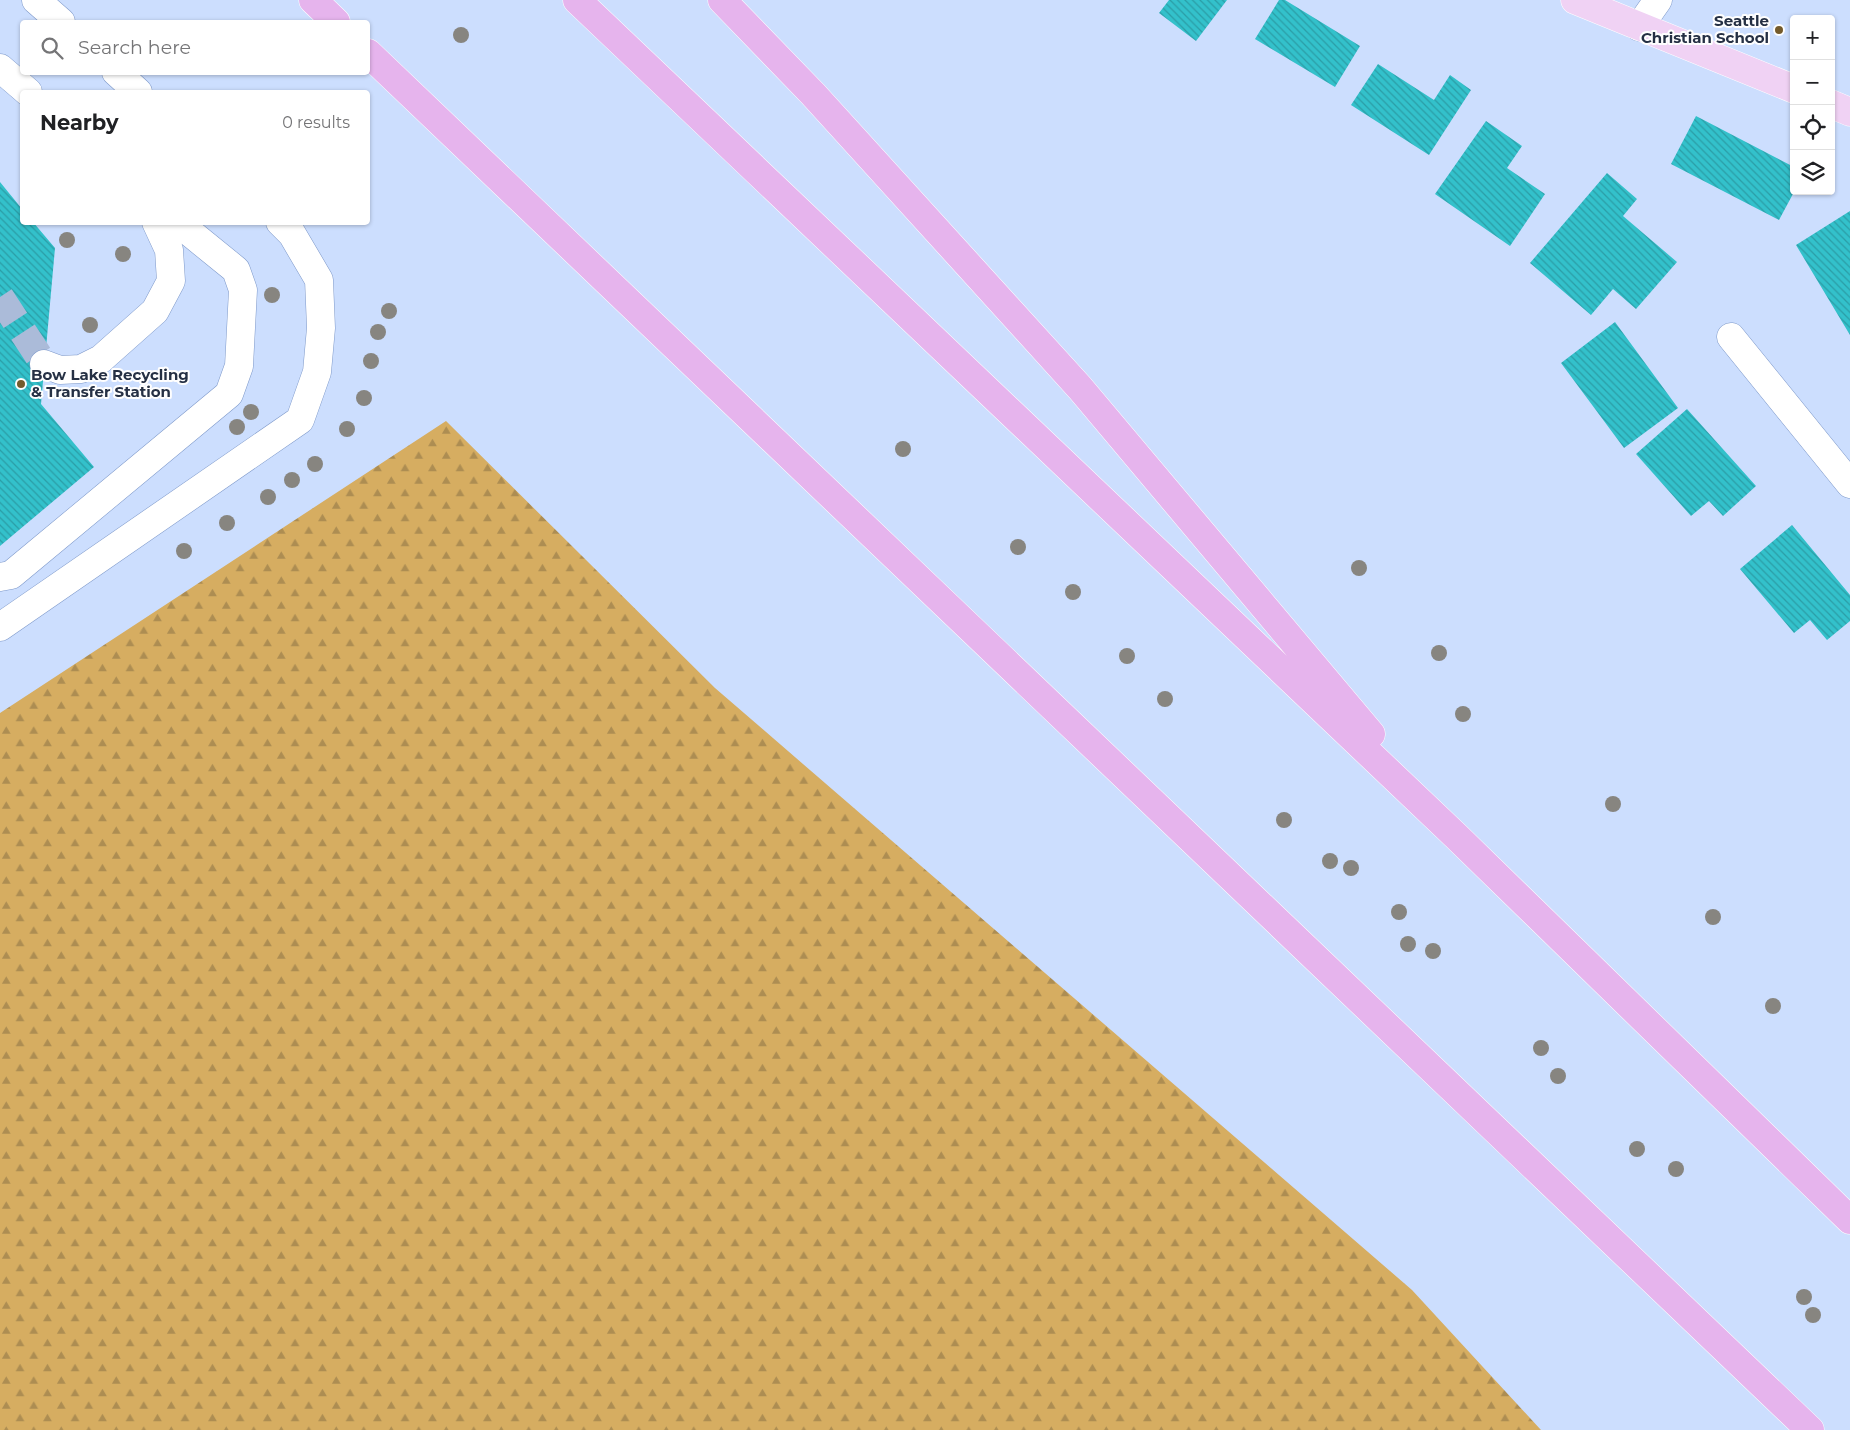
<!DOCTYPE html>
<html lang="en">
<head>
<meta charset="utf-8">
<style>
  :root { --surface:#fff; --page:#f6f6f6; --text:#202124; --muted:#757577; --line:#e0e0e0 }
  body { margin:0; font-family:Montserrat,sans-serif; background:var(--page); color:var(--text) }
  .controls { position:absolute; right:15px; top:15px; display:grid; overflow:hidden; border-radius:5px; box-shadow:0 1px 4px #0004 }
  .controls button { width:45px; height:45px; display:grid; place-items:center; padding:0; border:0; border-bottom:1px solid var(--line); background:var(--surface); color:var(--text); font:25px sans-serif }
  .list { margin:0; padding:0; list-style:none }
  h2 { display:flex; justify-content:space-between; align-items:center; height:65px; margin:0; padding:0 20px; font-size:21px }
  h2 small { font-size:16px; font-weight:400; color:var(--muted) }
  .icon { flex:none; width:28px; height:28px; fill:none; stroke:currentColor; stroke-width:2; stroke-linecap:round; stroke-linejoin:round }
  .map { position:relative; flex:none; width:1850px; height:1430px; overflow:hidden }
  .search { position:absolute; background:var(--surface); box-shadow:0 1px 4px #0004; left:20px; top:20px; width:350px; height:55px; display:flex; align-items:center; gap:12px; box-sizing:border-box; padding:0 18px; border-radius:5px; color:var(--muted); font-size:19px }
  .panel { position:absolute; background:var(--surface); box-shadow:0 1px 4px #0004; left:20px; top:90px; width:350px; height:135px; border-radius:5px }
  .map>svg:first-child { display:block }
</style>
</head>
<body>
<div class="map">
<svg width="1850" height="1430" viewBox="0 0 1850 1430">
  <defs>
    <pattern id="forest-firs" width="22" height="20" patternUnits="userSpaceOnUse" patternTransform="scale(1.25)"><rect width="22" height="20" fill="#d6ad61"/><path d="M5 1l3.5 6h-7zM16 11l3.5 6h-7z" fill="#ad8d52"/></pattern>
    <pattern id="building-back-hatch" width="6" height="6" patternUnits="userSpaceOnUse" patternTransform="scale(1.25)"><rect width="6" height="6" fill="#33c1cb"/><path d="M-1 5l2 2M0 0l6 6M5-1l2 2" fill="none" stroke="#2b9da6"/></pattern>
  </defs>
  <rect width="100%" height="100%" fill="#ccdefe"/>
  <path fill="url(#forest-firs)" d="M446 421 715 688 1412 1290 1541 1430H0V713Z"/>
  <path fill="url(#building-back-hatch)" d="M1169 0H1227L1196 41 1159 13Z
    M1279 0H1285L1360 46 1335 87 1255 39Z
    M1378 64 1434 100 1450 75 1471 90 1429 155 1351 105Z
    M1696 116 1794 167V192L1779 220 1671 164Z
    M1486 121 1522 146 1507 168 1545 194 1510 246 1435 194Z
    M1607 173 1637 199 1623 216 1677 262 1636 309 1613 289 1591 315 1530 263Z
    M0 182 22 209V222H33L55 248 41 404 94 467 0 546Z
    M1850 211V335L1796 245Z
    M1615 322 1678 408 1624 448 1561 363Z
    M1687 409 1756 486 1723 516 1709 501 1691 516 1636 454Z
    M1792 525 1850 595V621L1827 640 1810 620 1794 633 1740 569Z"/>
  <g fill="none" stroke-linecap="round" stroke-linejoin="round">
    <path stroke="#abbbd9" stroke-width="28" stroke-dasharray="28 14" stroke-linecap="butt" d="M0 297 44 364"/>
    <g stroke="#7d98c9" stroke-width="29">
      <path id="minor" d="M36 0 61 22
        M1639 27 1658 0
        M0 68 28 92
        M116 72 138 92
        M1731 337 1850 484
        M44 364 60 370 81 369 101 359 155 311 171 281 169 250 156 222
        M0 577 11 575 229 394 239 366 243 290 236 270 177 222
        M0 627 300 420 317 372 321 328 319 280 292 234 280 222"/>
    </g>
    <g stroke="#fff" stroke-width="29">
      <path id="major" d="M1575 0 1794 89
        M1831 104 1850 112"/>
    </g>
    <g stroke="#fff" stroke-width="29">
      <path id="highway" d="M313 0 336 22
        M577 0 1457 837 1850 1220
        M722 0 813 94 1080 388 1371 734
        M368 53 1810 1430"/>
    </g>
    <use href="#minor" stroke="#fff" stroke-width="28"/>
    <use href="#major" stroke="#f0d2f4" stroke-width="28"/>
    <use href="#highway" stroke="#e6b4ed" stroke-width="28"/>
  </g>
  <g fill="#878580">
    <circle cx="461" cy="35" r="8"/>
    <circle cx="67" cy="240" r="8"/>
    <circle cx="123" cy="254" r="8"/>
    <circle cx="272" cy="295" r="8"/>
    <circle cx="389" cy="311" r="8"/>
    <circle cx="90" cy="325" r="8"/>
    <circle cx="378" cy="332" r="8"/>
    <circle cx="371" cy="361" r="8"/>
    <circle cx="364" cy="398" r="8"/>
    <circle cx="251" cy="412" r="8"/>
    <circle cx="237" cy="427" r="8"/>
    <circle cx="347" cy="429" r="8"/>
    <circle cx="903" cy="449" r="8"/>
    <circle cx="315" cy="464" r="8"/>
    <circle cx="292" cy="480" r="8"/>
    <circle cx="268" cy="497" r="8"/>
    <circle cx="227" cy="523" r="8"/>
    <circle cx="1018" cy="547" r="8"/>
    <circle cx="184" cy="551" r="8"/>
    <circle cx="1359" cy="568" r="8"/>
    <circle cx="1073" cy="592" r="8"/>
    <circle cx="1439" cy="653" r="8"/>
    <circle cx="1127" cy="656" r="8"/>
    <circle cx="1165" cy="699" r="8"/>
    <circle cx="1463" cy="714" r="8"/>
    <circle cx="1613" cy="804" r="8"/>
    <circle cx="1284" cy="820" r="8"/>
    <circle cx="1330" cy="861" r="8"/>
    <circle cx="1351" cy="868" r="8"/>
    <circle cx="1399" cy="912" r="8"/>
    <circle cx="1713" cy="917" r="8"/>
    <circle cx="1408" cy="944" r="8"/>
    <circle cx="1433" cy="951" r="8"/>
    <circle cx="1773" cy="1006" r="8"/>
    <circle cx="1541" cy="1048" r="8"/>
    <circle cx="1558" cy="1076" r="8"/>
    <circle cx="1637" cy="1149" r="8"/>
    <circle cx="1676" cy="1169" r="8"/>
    <circle cx="1804" cy="1297" r="8"/>
    <circle cx="1813" cy="1315" r="8"/>
  </g>
  <g fill="#745b2c" stroke="#fefefe" stroke-width="2">
    <circle cx="1779" cy="30" r="5"/>
    <circle cx="21" cy="384" r="5"/>
  </g>
  <g text-anchor="middle" stroke-width="4" stroke-linejoin="round" paint-order="stroke">
    <g font-size="15" font-weight="bold" fill="#253044" stroke="#fefefe" text-anchor="end">
      <text x="1769" y="26">Seattle<tspan x="1769" dy="17">Christian School</tspan></text>
      <text x="31" y="380" text-anchor="start">Bow Lake Recycling<tspan x="31" dy="17">&amp; Transfer Station</tspan></text>
    </g>
  </g>
</svg>
<div class="controls">
<button>+</button>
<button>−</button>
<button><svg class="icon" aria-label="locate" viewBox="0 0 24 24"><circle cx="12" cy="12" r="6"/><path d="M12 2v4M12 18v4M2 12h4M18 12h4"/></svg></button>
<button><svg class="icon" aria-label="layers" viewBox="0 0 24 24"><path d="M12 4l9 5-9 5-9-5zM3 14l9 5 9-5"/></svg></button>
</div>
<div class="search"><svg class="icon" aria-label="search" viewBox="0 0 24 24"><circle cx="10" cy="10" r="6"/><path d="M15 15l6 6"/></svg>Search here</div>
<section class="panel">
<h2>Nearby<small>0 results</small></h2>
<ul class="list">
</ul>
</section>
</div>
</body>
</html>
